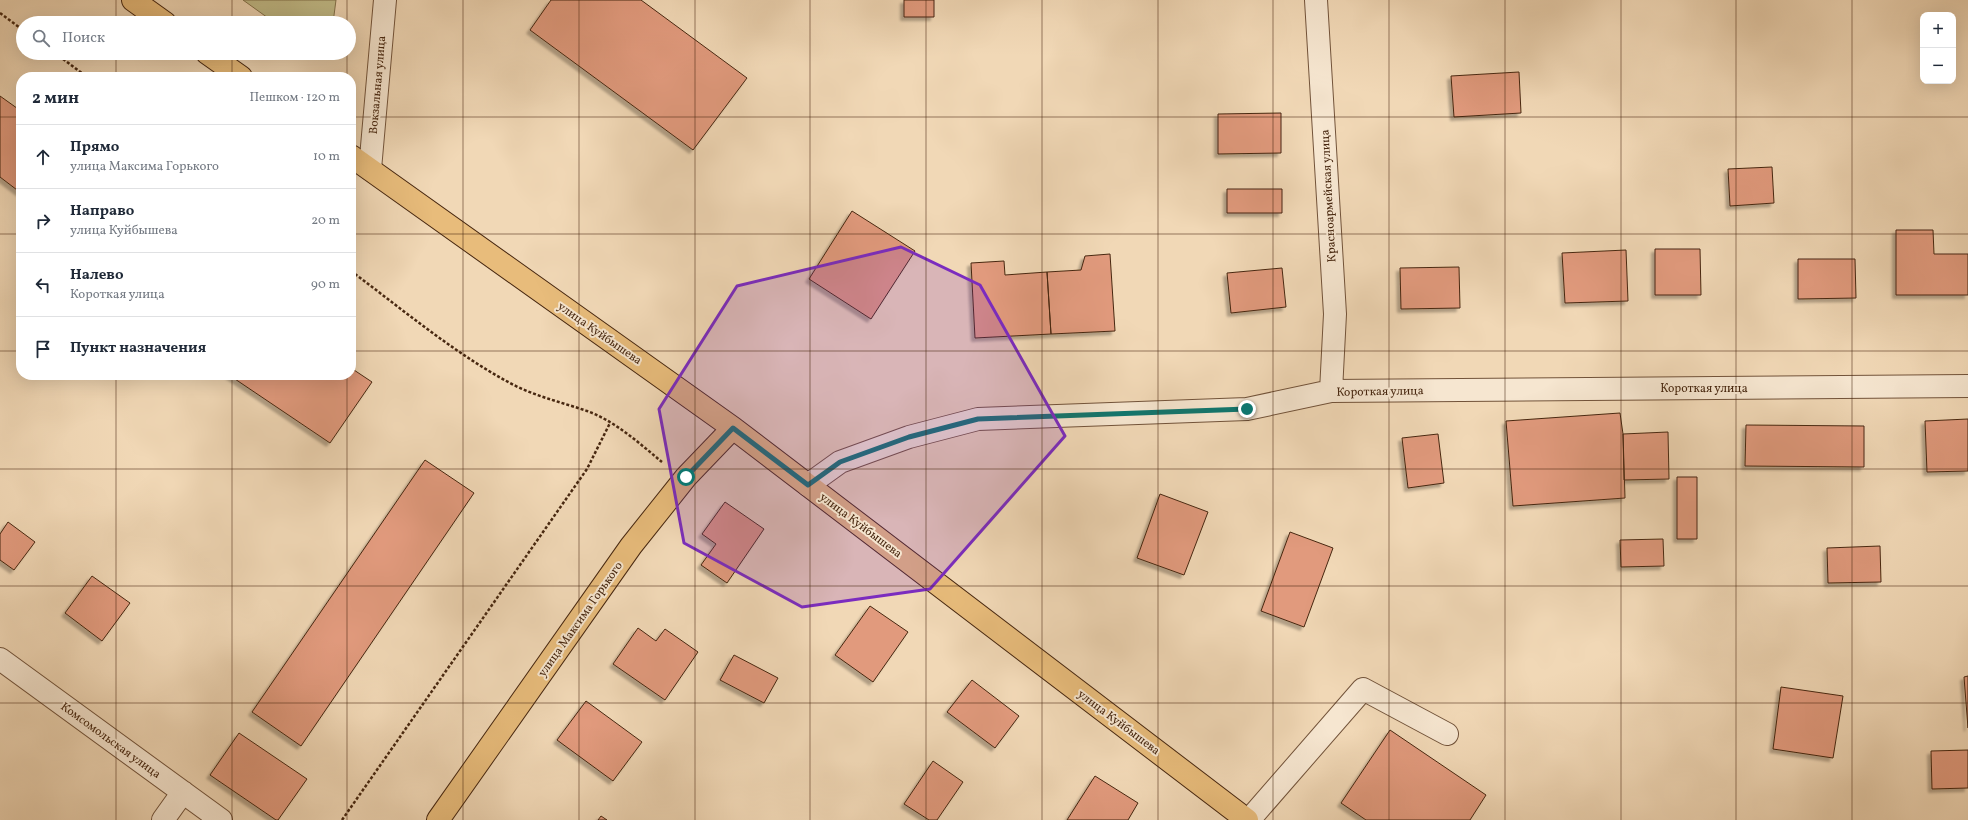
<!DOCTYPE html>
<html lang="ru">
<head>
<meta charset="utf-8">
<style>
  :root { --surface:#fff; --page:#f2f2f3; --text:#1f2937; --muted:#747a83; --line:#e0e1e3 }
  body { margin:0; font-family:Vollkorn,serif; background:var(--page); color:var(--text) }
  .controls { position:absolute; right:12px; top:12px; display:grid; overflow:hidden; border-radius:8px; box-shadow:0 4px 16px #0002 }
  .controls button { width:36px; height:36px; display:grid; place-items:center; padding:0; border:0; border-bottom:1px solid var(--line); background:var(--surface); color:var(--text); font:20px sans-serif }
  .stop { position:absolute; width:12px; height:12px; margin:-9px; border:3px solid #0f766e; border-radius:50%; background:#fff }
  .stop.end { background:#0f766e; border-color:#fff; box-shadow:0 1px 4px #0008 }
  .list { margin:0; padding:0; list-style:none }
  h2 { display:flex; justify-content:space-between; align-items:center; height:52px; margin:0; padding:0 16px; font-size:17px }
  h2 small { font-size:13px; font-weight:400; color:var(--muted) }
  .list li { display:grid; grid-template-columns:26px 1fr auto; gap:12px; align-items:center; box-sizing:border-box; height:64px; padding:0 16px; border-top:1px solid var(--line) }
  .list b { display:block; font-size:15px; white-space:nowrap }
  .list p { margin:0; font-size:13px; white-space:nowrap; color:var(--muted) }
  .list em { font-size:13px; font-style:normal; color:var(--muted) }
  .icon { flex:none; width:22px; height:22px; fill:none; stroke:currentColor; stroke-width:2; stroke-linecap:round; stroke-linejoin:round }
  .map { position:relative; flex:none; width:1968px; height:820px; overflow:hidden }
  .search { position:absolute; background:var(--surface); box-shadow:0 4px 16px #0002; left:16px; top:16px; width:340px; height:44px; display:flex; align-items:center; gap:10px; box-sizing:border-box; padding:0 14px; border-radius:22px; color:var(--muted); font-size:15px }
  .panel { position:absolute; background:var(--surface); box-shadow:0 4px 16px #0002; left:16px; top:72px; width:340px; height:308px; border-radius:16px }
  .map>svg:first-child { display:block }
</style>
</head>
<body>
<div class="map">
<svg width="1968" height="820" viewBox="0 0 1968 820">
  <defs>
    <filter id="shadow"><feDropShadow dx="-3.5" dy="3.5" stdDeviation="1" flood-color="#0004"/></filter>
  </defs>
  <rect width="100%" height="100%" fill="#f1d8b6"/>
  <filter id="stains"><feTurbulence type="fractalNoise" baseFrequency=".005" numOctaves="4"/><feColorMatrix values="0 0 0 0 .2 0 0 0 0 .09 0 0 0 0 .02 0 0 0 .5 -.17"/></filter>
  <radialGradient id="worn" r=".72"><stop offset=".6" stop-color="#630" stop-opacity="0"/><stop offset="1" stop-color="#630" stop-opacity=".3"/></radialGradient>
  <path fill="#c1bc89" stroke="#84724c" d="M243 0H336L333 23H275Z"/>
  <path fill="#e19a7d" stroke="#472710" filter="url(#shadow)" d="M551 0H641L747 78 693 150 530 30Z
    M904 0H934V17H904Z
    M1519 72 1521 113 1454 117 1451 76Z
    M0 96 21 111V193L0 177Z
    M1281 113V153L1218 154V114Z
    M1772 167 1774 203 1730 206 1728 169Z
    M1227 189H1282V213H1227Z
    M852 211 915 251 871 319 809 279Z
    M1896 230H1933L1934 254H1968V295H1896Z
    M1655 249H1700L1701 295H1655Z
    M1626 250 1628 301 1565 303 1562 253Z
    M1110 254 1115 331 1051 334 1047 272 1081 270 1085 256Z
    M1798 259H1855L1856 298 1798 299Z
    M1004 261 1005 275 1047 272 1051 334 975 338 971 263Z
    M1459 267 1460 308 1401 309 1400 268Z
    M1282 268 1286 307 1231 313 1227 273Z
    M351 368 372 382 330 443 229 375H351Z
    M1620 413 1623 434 1625 498 1513 506 1506 421Z
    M1968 419V471L1927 472 1925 421Z
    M1746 425 1864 426V467L1745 466Z
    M1668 432 1669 479 1624 480 1623 434Z
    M1438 434 1444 483 1408 488 1402 438Z
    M425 460 474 493 301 746 252 712Z
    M1677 477H1697V539H1677Z
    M1160 494 1208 512 1184 575 1137 558Z
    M725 502 764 529 727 583 701 565 716 544 702 534Z
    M8 522 35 542 14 570 0 560V534Z
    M1290 532 1333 548 1304 627 1261 611Z
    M1663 539 1664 566 1621 567 1620 540Z
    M1880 546 1881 582 1828 583 1827 548Z
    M92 576 130 603 102 641 65 613Z
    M870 606 908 632 873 682 835 655Z
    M638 628 656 641 665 629 698 652 665 700 613 664Z
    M734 655 778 678 764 703 720 680Z
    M1968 676V728L1964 677Z
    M972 680 1019 716 995 748 947 712Z
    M1781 687 1843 696 1833 758 1773 749Z
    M586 701 642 742 613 781 557 740Z
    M1390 730 1486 795 1470 820H1366L1341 803Z
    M239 733 307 779 278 820H276L210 775Z
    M1968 750V788L1932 789 1931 751Z
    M933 761 963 782 937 820H929L904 804Z
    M1095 776 1138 803 1128 820H1067Z
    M601 816 607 820H598Z"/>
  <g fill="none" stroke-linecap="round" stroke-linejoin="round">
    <g stroke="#72533a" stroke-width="24">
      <path id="minor" d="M1316 0 1335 314 1331 391
        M370 169 385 0
        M808 485 840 462 909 437 978 419 1247 409 1331 391 1968 386
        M0 659 221 820
        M163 820 183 792
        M1249 820 1363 689 1447 734"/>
    </g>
    <g stroke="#472710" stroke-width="24">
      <path id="major" d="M133 0 165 23
        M207 53 241 77
        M351 156 733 428 1247 820
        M438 820 631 546 686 477 733 428"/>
    </g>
    <path stroke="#472710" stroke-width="2.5" stroke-dasharray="3 2" stroke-linecap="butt" d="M0 13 23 30
      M55 53 87 77
      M351 271C402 309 454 353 510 383 534 396 561 402 587 411 615 421 639 443 662 462
      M342 820 587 469 610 423"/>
    <use href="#minor" stroke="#f6e6d0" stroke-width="22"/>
    <use href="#major" stroke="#e8bc7b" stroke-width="22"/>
  </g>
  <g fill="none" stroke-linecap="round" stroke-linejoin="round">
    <path stroke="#0f766e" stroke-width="5" d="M686 477 733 428 808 485 840 462 909 437 978 419 1247 409"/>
  </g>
  <path fill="#7b2cbf" fill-opacity="0.2" stroke="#7b2cbf" stroke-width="3" stroke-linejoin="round" d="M901 247 980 285 1065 436 930 589 802 607 684 543 659 409 737 286Z"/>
  <path fill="none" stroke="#472710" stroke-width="1" stroke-opacity="0.55" d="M116 0V23M232 0V23M347 0V23M463 0V820M579 0V820M695 0V820M810 0V820M926 0V820M1042 0V820M1158 0V820M1273 0V820M1389 0V820M1505 0V820M1621 0V820M1736 0V820M1852 0V820M116 53V77M232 53V77M347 53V77M0 117H21M351 117H1968M0 234H21M351 234H1968M0 351H21M351 351H1968M116 375V820M232 375V820M347 375V820M0 469H1968M0 586H1968M0 703H1968"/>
  <g text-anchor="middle" stroke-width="4" stroke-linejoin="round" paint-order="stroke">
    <g font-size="12" fill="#472710" stroke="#f6e6d0">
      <text transform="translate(377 85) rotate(-85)" y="4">Вокзальная улица</text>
      <text transform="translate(1328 196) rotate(-93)" y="4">Красноармейская улица</text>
      <text transform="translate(600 333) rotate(35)" y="4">улица Куйбышева</text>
      <text x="1704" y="392">Короткая улица</text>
      <text transform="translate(1380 391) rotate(-1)" y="4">Короткая улица</text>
      <text transform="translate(861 525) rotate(37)" y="4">улица Куйбышева</text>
      <text transform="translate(580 619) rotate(-55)" y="4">улица Максима Горького</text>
      <text transform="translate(1119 722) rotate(37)" y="4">улица Куйбышева</text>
      <text transform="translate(111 740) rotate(36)" y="4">Комсомольская улица</text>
    </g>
  </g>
  <rect width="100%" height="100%" filter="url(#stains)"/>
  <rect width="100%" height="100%" fill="url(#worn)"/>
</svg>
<div class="controls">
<button>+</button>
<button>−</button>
</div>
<div class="stop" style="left:686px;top:477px"></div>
<div class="stop end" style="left:1247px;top:409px"></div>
<div class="search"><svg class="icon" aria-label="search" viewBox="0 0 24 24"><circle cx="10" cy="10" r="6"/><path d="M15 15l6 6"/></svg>Поиск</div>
<section class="panel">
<h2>2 мин<small>Пешком · 120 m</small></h2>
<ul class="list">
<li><svg class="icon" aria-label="ahead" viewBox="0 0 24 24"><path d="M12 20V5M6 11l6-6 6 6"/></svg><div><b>Прямо</b><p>улица Максима Горького</p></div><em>10 m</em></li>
<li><svg class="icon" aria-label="right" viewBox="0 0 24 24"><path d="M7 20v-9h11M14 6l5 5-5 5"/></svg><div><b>Направо</b><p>улица Куйбышева</p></div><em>20 m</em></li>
<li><svg class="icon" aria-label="left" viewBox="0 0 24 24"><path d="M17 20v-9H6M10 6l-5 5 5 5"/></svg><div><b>Налево</b><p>Короткая улица</p></div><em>90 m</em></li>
<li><svg class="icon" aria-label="arrive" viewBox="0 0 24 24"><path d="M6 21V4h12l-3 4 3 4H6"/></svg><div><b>Пункт назначения</b></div></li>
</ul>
</section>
</div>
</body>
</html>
